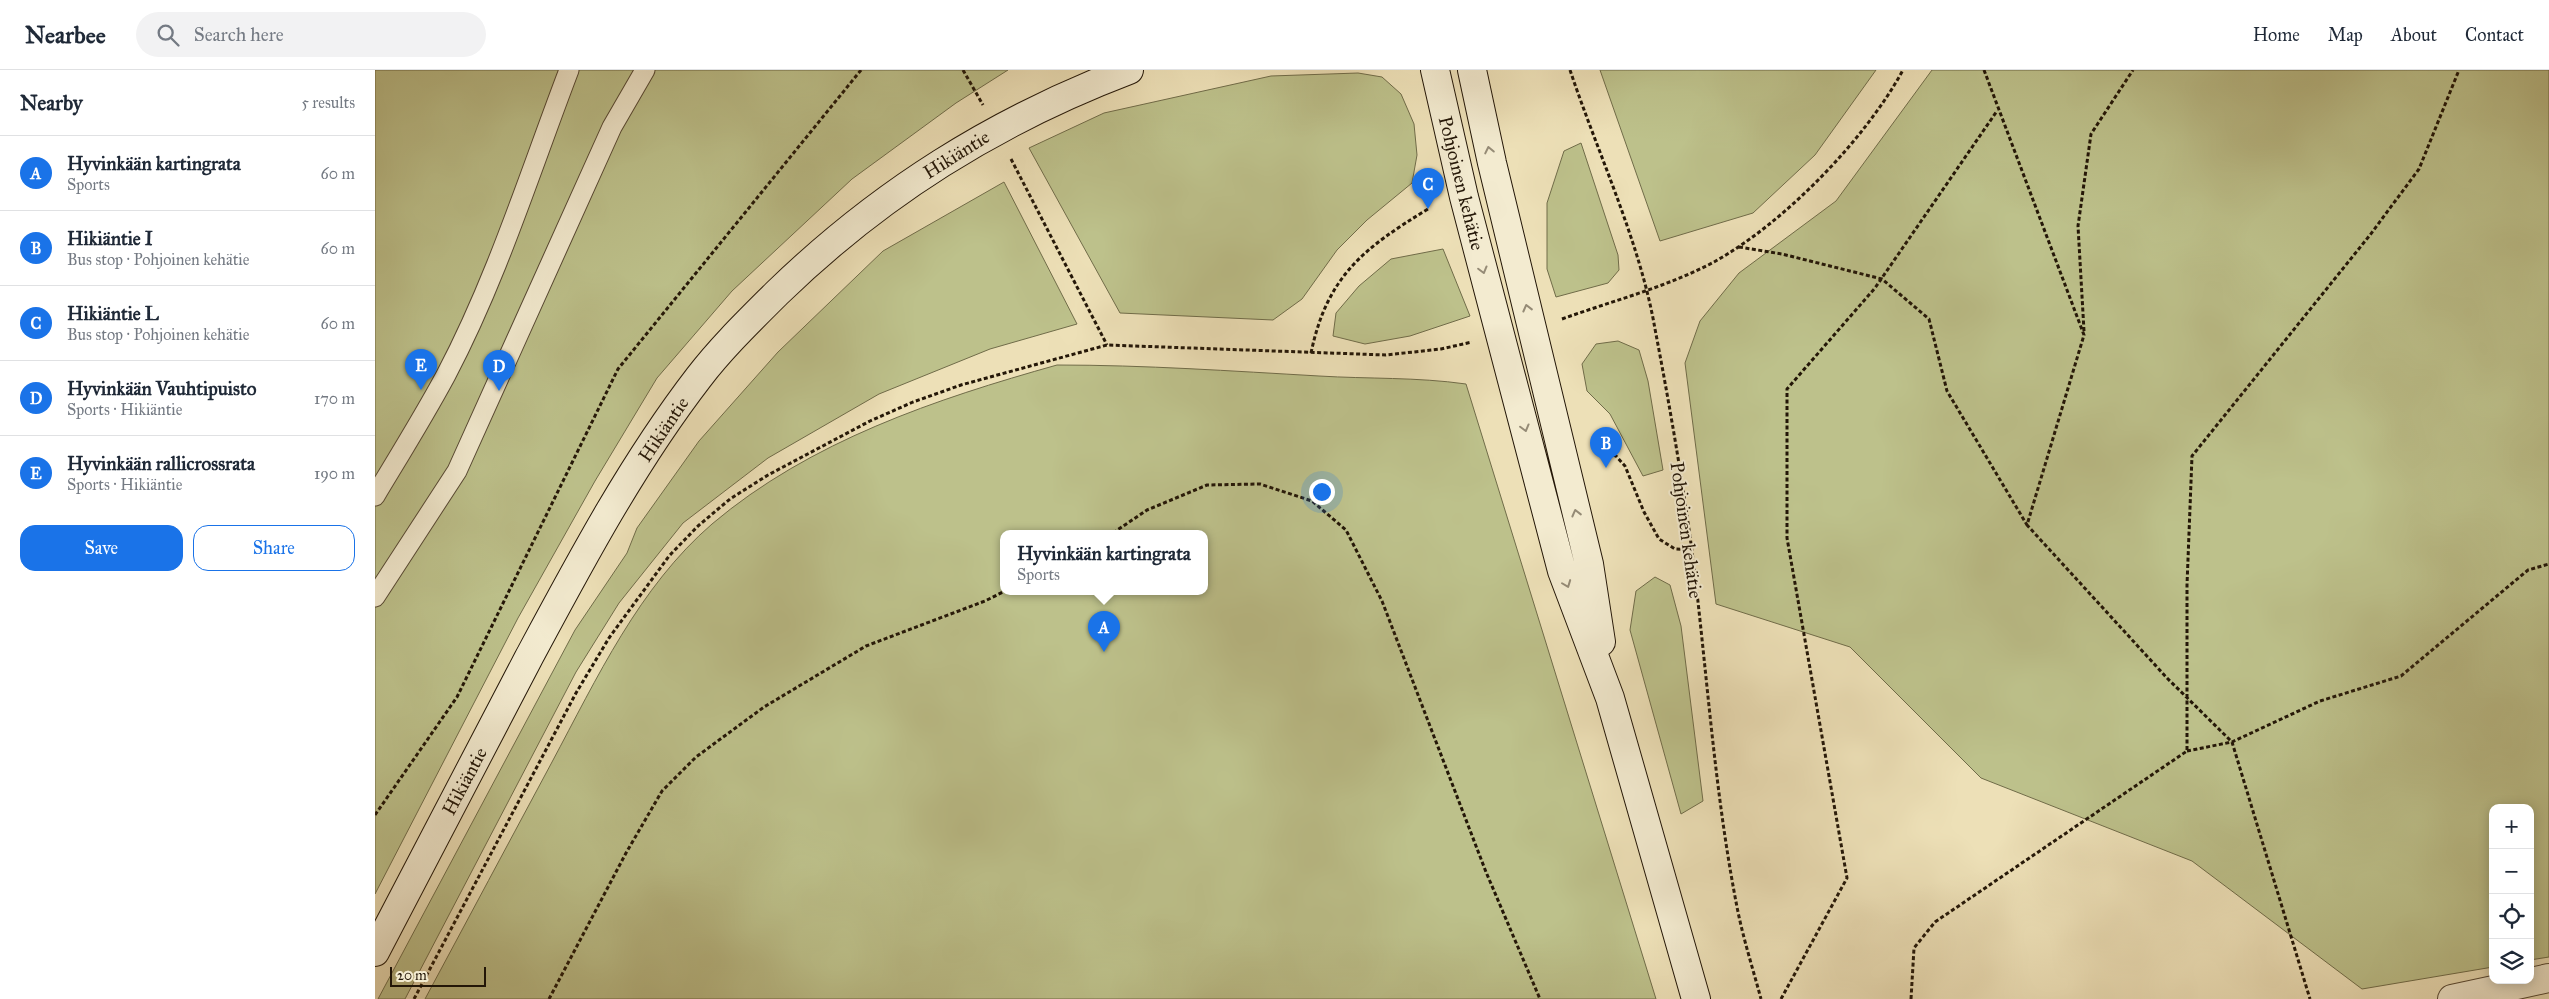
<!DOCTYPE html>
<html lang="en">
<head>
<meta charset="utf-8">
<style>
  :root { --surface:#fff; --page:#f2f2f3; --text:#1f2937; --muted:#747a83; --line:#e0e1e3; --accent:#1a73e8 }
  body { margin:0; font-family:"IM FELL Great Primer",serif; background:var(--page); color:var(--text) }
  .controls { position:absolute; right:15px; bottom:15px; display:grid; overflow:hidden; border-radius:10px; box-shadow:0 2px 12px #0003 }
  .controls button { width:45px; height:45px; display:grid; place-items:center; padding:0; border:0; border-bottom:1px solid var(--line); background:var(--surface); color:var(--text); font:25px sans-serif }
  .scale { position:absolute; left:15px; bottom:12px; width:96px; box-sizing:border-box; padding-left:5px; border:2px solid #231607; border-top:0; font-size:14px; line-height:18px; white-space:nowrap; color:#231607; -webkit-text-stroke:4px #f3ebd0; paint-order:stroke }
  .you { position:absolute; left:946px; top:421px; width:18px; height:18px; margin:-12px; border:4px solid #fff; border-radius:50%; background:#1a73e8; box-shadow:0 0 0 8px #1a73e833 }
  .badge { display:grid; place-items:center; width:32px; height:32px; border-radius:50%; background:var(--accent); color:#fff; font-size:16px; font-weight:700 }
  .pin { position:absolute; translate:-50% -41px; filter:drop-shadow(0 1px 2px #0008) }
  .pin::after { content:''; position:absolute; top:26px; width:18px; height:15px; background:inherit; clip-path:polygon(0 0,100% 0,50% 100%) }
  .popup { position:absolute; left:625px; top:460px; width:208px; height:65px; box-sizing:border-box; display:grid; place-content:center; border-radius:10px; background:var(--surface); filter:drop-shadow(0 1px 4px #0005); font-size:16px; white-space:nowrap; color:var(--muted) }
  .popup b { font-size:19px; color:var(--text) }
  .popup::after { content:''; position:absolute; left:50%; top:100%; margin-left:-10px; border:10px solid transparent; border-top-color:var(--surface) }
  .list { margin:0; padding:0; list-style:none }
  h2 { display:flex; justify-content:space-between; align-items:center; height:65px; margin:0; padding:0 20px; font-size:21px }
  h2 small { font-size:16px; font-weight:400; color:var(--muted) }
  .list li { display:grid; grid-template-columns:32px 1fr auto; gap:15px; align-items:center; box-sizing:border-box; height:75px; padding:0 20px; border-top:1px solid var(--line) }
  .list b { display:block; font-size:19px; white-space:nowrap }
  .list p { margin:0; font-size:16px; white-space:nowrap; color:var(--muted) }
  .list em { font-size:16px; font-style:normal; color:var(--muted) }
  .actions { display:flex; gap:10px; padding:15px 20px }
  .actions a { flex:1; padding:11px 0; border:1px solid var(--accent); border-radius:15px; text-align:center; font-size:18px; color:var(--accent) }
  .actions .main { background:var(--accent); color:#fff }
  .icon { flex:none; width:28px; height:28px; fill:none; stroke:currentColor; stroke-width:2; stroke-linecap:round; stroke-linejoin:round }
  .map { position:relative; flex:none; width:2174px; height:929px; overflow:hidden }
  header { display:flex; align-items:center; gap:30px; box-sizing:border-box; height:70px; padding:0 25px; background:var(--surface); border-bottom:1px solid var(--line) }
  header strong { font-size:24px }
  nav { display:flex; gap:28px; margin-inline-start:auto; font-size:18px }
  .search { width:350px; height:45px; background:var(--page); display:flex; align-items:center; gap:12px; box-sizing:border-box; padding:0 18px; border-radius:28px; color:var(--muted); font-size:19px }
  main { display:flex }
  aside { flex:1; background:var(--surface) }
  .map>svg:first-child { display:block }
</style>
</head>
<body>
<header>
<strong>Nearbee</strong>
<div class="search"><svg class="icon" aria-label="search" viewBox="0 0 24 24"><circle cx="10" cy="10" r="6"/><path d="M15 15l6 6"/></svg>Search here</div>
<nav><a>Home</a><a>Map</a><a>About</a><a>Contact</a></nav>
</header>
<main>
<aside>
<h2>Nearby<small>5 results</small></h2>
<ul class="list">
<li><span class="badge">A</span><div><b>Hyvinkään kartingrata</b><p>Sports</p></div><em>60 m</em></li>
<li><span class="badge">B</span><div><b>Hikiäntie I</b><p>Bus stop · Pohjoinen kehätie</p></div><em>60 m</em></li>
<li><span class="badge">C</span><div><b>Hikiäntie L</b><p>Bus stop · Pohjoinen kehätie</p></div><em>60 m</em></li>
<li><span class="badge">D</span><div><b>Hyvinkään Vauhtipuisto</b><p>Sports · Hikiäntie</p></div><em>170 m</em></li>
<li><span class="badge">E</span><div><b>Hyvinkään rallicrossrata</b><p>Sports · Hikiäntie</p></div><em>190 m</em></li>
</ul>
<div class="actions"><a class="main">Save</a><a>Share</a></div>
</aside>
<div class="map">
<svg width="2174" height="929" viewBox="0 0 2174 929">
  <rect width="100%" height="100%" fill="#ede0b7"/>
  <filter id="stains"><feTurbulence type="fractalNoise" baseFrequency=".004" numOctaves="4"/><feColorMatrix values="0 0 0 0 .2 0 0 0 0 .09 0 0 0 0 .02 0 0 0 .5 -.17"/></filter>
  <radialGradient id="worn" r=".72"><stop offset=".6" stop-color="#630" stop-opacity="0"/><stop offset="1" stop-color="#630" stop-opacity=".3"/></radialGradient>
  <path fill="#bdc18b" stroke="#706c49" fill-rule="evenodd" d="M0 0H633L581 33 477 109 357 221 282 308 220 411 143 548 0 824Z
    M1225 0H1501L1440 85 1378 143 1285 171Z
    M1557 0H2174V887L2155 890V738H2118V897L1987 919 1817 791 1606 708 1475 577 1341 534 1310 293 1325 251 1364 203 1461 131Z
    M983 3 1007 7 1026 24 1039 54 1042 85 1037 113 992 150 962 180 927 229 898 250 745 243 654 78 729 43 896 6Z
    M1206 73 1243 185 1244 200 1233 213 1181 227 1172 199V133L1189 81Z
    M629 112 702 254 615 279 504 324 393 388 308 453 244 533 201 602 30 929H3L200 560 252 483 262 458 324 371 403 282 508 181Z
    M1068 179 1095 246 1035 266 990 274 958 266 961 243 984 216 1016 189Z
    M1243 271 1264 280 1273 311 1288 400 1268 406 1235 344 1212 321 1207 294 1221 274Z
    M682 295C770 295 856 301 944 306 993 309 1042 307 1091 314L1281 929H50C92 850 135 771 177 692 222 608 264 517 337 454 435 371 561 329 682 295ZM629 463H829V521H629Z
    M1280 507 1295 515 1306 556 1328 731 1306 744 1255 560 1261 521Z"/>
  <g fill="none" stroke-linecap="round" stroke-linejoin="round">
    <g stroke="#564833" stroke-width="21">
      <path id="lane" d="M0 426C24 386 49 346 71 305 122 208 155 102 194 0
        M0 527 82 401 237 57 270 0"/>
    </g>
    <g stroke="#564833" stroke-width="30">
      <path id="street" d="M2077 929 2174 908"/>
    </g>
    <g stroke="#231607" stroke-width="30">
      <path id="secondary" d="M1060 0 1089 127 1187 501 1235 628 1321 929
        M1097 0 1117 93 1214 494 1226 572
        M0 882C51 785 102 687 153 589 205 492 257 394 324 307 347 277 375 250 402 223 505 123 620 51 754 0"/>
    </g>
    <path stroke="#231607" stroke-width="3" stroke-dasharray="4 2.5" stroke-linecap="butt" d="M588 0 608 35
      M1195 0C1223 84 1265 172 1280 259 1294 332 1307 407 1317 481 1332 600 1339 719 1362 837 1368 868 1378 899 1386 929
      M1609 0 1709 265 1652 455 1792 608 1857 672 1935 929
      M636 89 732 275
      M1364 177 1407 184 1507 209 1554 249 1572 321 1652 455
      M1187 249C1237 231 1292 217 1339 192 1409 153 1490 70 1528 0
      M1709 261 1703 156 1716 64 1758 0
      M936 283C952 206 989 178 1053 139
      M1226 382 1241 386 1250 396 1269 442 1284 469 1300 479 1316 480
      M738 463 772 440 832 415 885 414 937 431 971 460 1007 531 1111 802 1165 929
      M1812 681 1857 672 1945 631 2026 606 2153 500 2174 494
      M0 745 82 627 243 299 486 0
      M39 929 201 623 234 568 294 486 323 456 355 429 393 405 495 351 538 332 586 315 732 275 1011 285 1066 279 1097 272
      M174 929 251 783 287 721 321 687 389 637 491 576 610 531 630 521
      M1406 929 1472 808 1412 468V319L1500 218 1622 41
      M1536 929 1539 878 1560 852 1812 681V515L1817 386 1995 165 2044 99 2084 0"/>
    <use href="#lane" stroke="#f3ebd0" stroke-width="19"/>
    <use href="#street" stroke="#f3ebd0" stroke-width="28"/>
    <use href="#secondary" stroke="#f3ebd0" stroke-width="28"/>
  </g>
  <defs><path id="oneway-chevron" d="M-2-3.5L2.5 0L-2 3.5" fill="none" stroke-width="1.6" stroke-linecap="round" stroke-linejoin="round" transform="scale(1.25)"/></defs>
  <g stroke="#958b76">
    <use href="#oneway-chevron" transform="translate(1114 80) rotate(-102)"/>
    <use href="#oneway-chevron" transform="translate(1108 200) rotate(75)"/>
    <use href="#oneway-chevron" transform="translate(1152 238) rotate(-104)"/>
    <use href="#oneway-chevron" transform="translate(1150 358) rotate(75)"/>
    <use href="#oneway-chevron" transform="translate(1201 443) rotate(-104)"/>
    <use href="#oneway-chevron" transform="translate(1192 514) rotate(69)"/>
  </g>
  <g text-anchor="middle" stroke-width="4" stroke-linejoin="round" paint-order="stroke">
    <g font-size="19" fill="#231607" stroke="#f3ebd0">
      <text transform="translate(581 84) rotate(-32)" y="7">Hikiäntie</text>
      <text transform="translate(1087 113) rotate(76)" y="7">Pohjoinen kehätie</text>
      <text transform="translate(288 359) rotate(-56)" y="7">Hikiäntie</text>
      <text transform="translate(1312 460) rotate(82)" y="7">Pohjoinen kehätie</text>
      <text transform="translate(89 711) rotate(-62)" y="7">Hikiäntie</text>
    </g>
  </g>
  <rect width="100%" height="100%" filter="url(#stains)"/>
  <rect width="100%" height="100%" fill="url(#worn)"/>
</svg>
<div class="controls">
<button>+</button>
<button>−</button>
<button><svg class="icon" aria-label="locate" viewBox="0 0 24 24"><circle cx="12" cy="12" r="6"/><path d="M12 2v4M12 18v4M2 12h4M18 12h4"/></svg></button>
<button><svg class="icon" aria-label="layers" viewBox="0 0 24 24"><path d="M12 4l9 5-9 5-9-5zM3 14l9 5 9-5"/></svg></button>
</div>
<div class="scale">20 m</div>
<div class="you"></div>
<div class="pin badge" style="left:729px;top:582px">A</div>
<div class="popup"><b>Hyvinkään kartingrata</b>Sports</div>
<div class="pin badge" style="left:1231px;top:398px">B</div>
<div class="pin badge" style="left:1053px;top:139px">C</div>
<div class="pin badge" style="left:124px;top:321px">D</div>
<div class="pin badge" style="left:46px;top:320px">E</div>
</div>
</main>
</body>
</html>
